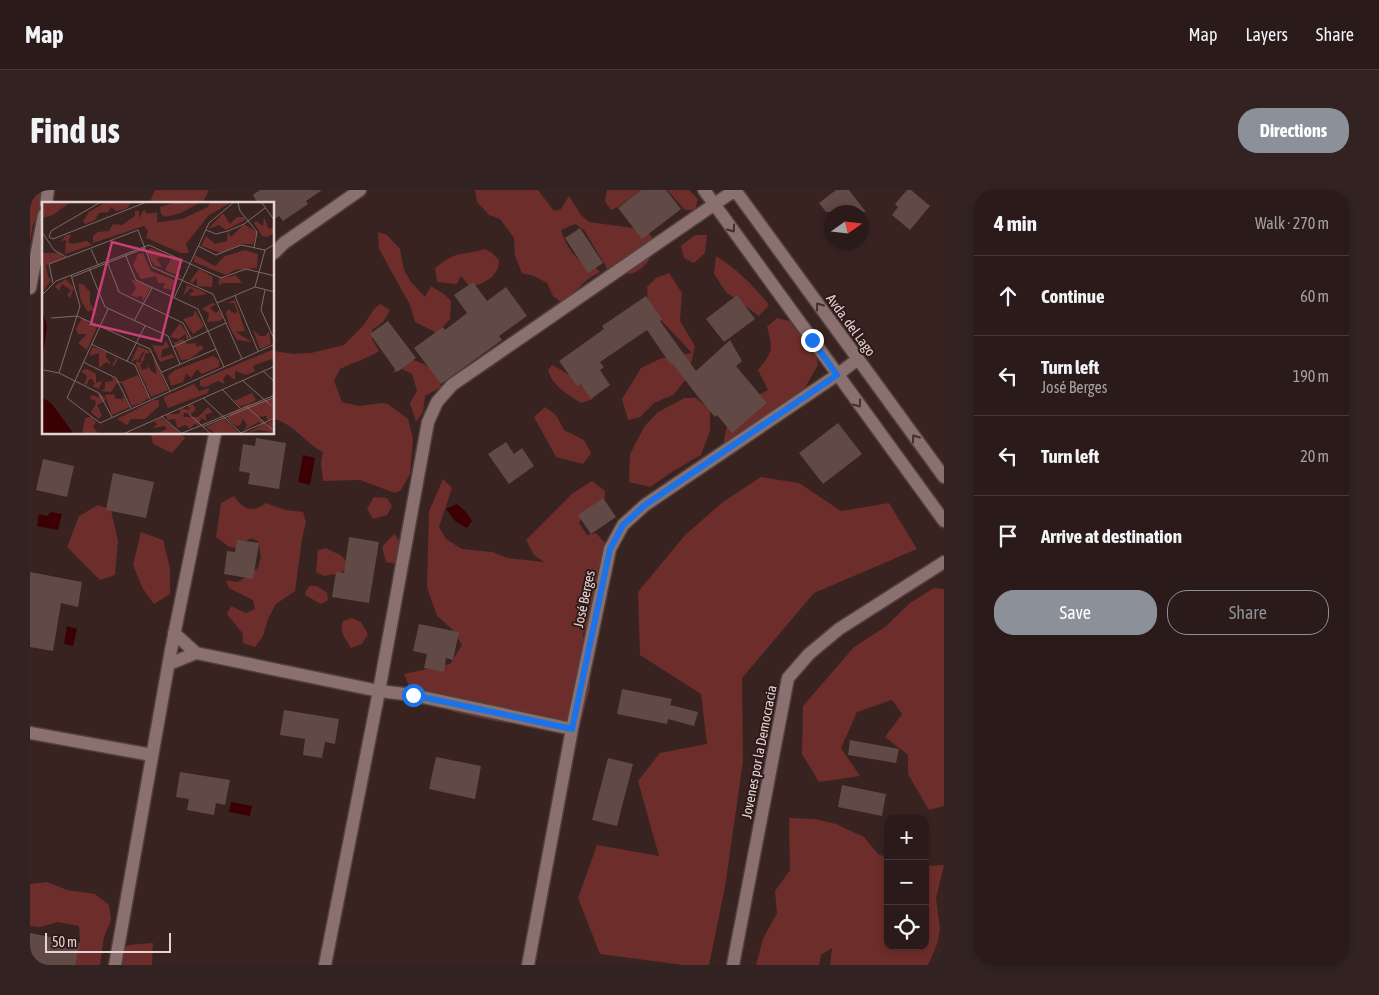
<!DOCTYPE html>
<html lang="en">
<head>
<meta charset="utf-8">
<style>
  :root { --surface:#2a1a19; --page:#322322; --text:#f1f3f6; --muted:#a5a1a2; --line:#463838; --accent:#8c9099 }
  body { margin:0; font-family:"Asap Condensed",sans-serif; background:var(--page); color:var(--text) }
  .controls { position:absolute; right:15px; bottom:15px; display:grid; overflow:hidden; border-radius:10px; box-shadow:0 2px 8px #0003 }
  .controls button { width:45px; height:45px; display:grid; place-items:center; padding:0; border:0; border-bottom:1px solid var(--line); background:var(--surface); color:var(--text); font:25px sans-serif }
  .compass { position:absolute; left:794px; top:15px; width:45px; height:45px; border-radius:50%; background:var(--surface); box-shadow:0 2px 8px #0003; rotate:76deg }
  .scale { position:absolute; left:15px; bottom:12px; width:126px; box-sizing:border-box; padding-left:5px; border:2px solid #e3d4d2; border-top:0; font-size:14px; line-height:18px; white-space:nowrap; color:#e3d4d2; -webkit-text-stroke:4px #2e1a18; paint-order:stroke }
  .stop { position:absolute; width:15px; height:15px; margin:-11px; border:4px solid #1a73e8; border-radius:50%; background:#fff }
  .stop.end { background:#1a73e8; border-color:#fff; box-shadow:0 1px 5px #0008 }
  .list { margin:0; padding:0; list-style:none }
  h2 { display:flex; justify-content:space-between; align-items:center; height:65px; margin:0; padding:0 20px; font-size:21px }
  h2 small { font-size:16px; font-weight:400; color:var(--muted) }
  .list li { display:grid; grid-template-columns:32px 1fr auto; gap:15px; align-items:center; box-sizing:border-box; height:80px; padding:0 20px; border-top:1px solid var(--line) }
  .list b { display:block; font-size:19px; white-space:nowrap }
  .list p { margin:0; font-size:16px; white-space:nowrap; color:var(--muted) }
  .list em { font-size:16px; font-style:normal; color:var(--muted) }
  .actions { display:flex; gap:10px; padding:15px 20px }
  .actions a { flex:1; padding:11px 0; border:1px solid var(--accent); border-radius:20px; text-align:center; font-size:18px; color:var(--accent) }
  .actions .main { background:var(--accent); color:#fff }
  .icon { flex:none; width:28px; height:28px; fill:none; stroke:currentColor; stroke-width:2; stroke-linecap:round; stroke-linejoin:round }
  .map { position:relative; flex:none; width:914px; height:775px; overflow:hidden; border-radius:20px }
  header { display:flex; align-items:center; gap:30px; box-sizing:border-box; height:70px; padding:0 25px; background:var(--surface); border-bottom:1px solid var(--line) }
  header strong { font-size:24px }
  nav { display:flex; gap:28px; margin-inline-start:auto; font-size:18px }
  .intro { display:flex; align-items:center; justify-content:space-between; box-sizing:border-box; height:120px; padding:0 30px }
  h1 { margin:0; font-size:35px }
  .button { padding:12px 22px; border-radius:20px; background:var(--accent); color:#fff; font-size:18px; font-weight:700 }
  main { display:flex; gap:30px; padding:0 30px }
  aside { flex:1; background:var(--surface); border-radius:20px; box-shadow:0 2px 8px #0003 }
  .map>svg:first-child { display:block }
</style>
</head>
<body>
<header>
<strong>Map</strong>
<nav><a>Map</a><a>Layers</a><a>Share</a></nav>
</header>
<div class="intro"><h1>Find us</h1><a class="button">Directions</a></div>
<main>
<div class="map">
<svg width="914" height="775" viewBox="0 0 914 775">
  <rect width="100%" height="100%" fill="#382321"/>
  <path fill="#6d2d2a" d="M0 0H18L14 14 3 35 0 51Z
    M125 0H179L172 14H119Z
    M445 0H508L524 21 531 19 539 6 551 25 559 32 603 38 619 43 627 55C621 67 613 84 597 84 591 84 584 81 578 80L554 40 545 34 531 40C534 49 541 65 550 70 559 76 562 73 570 82L558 89 532 113 523 106 517 93 504 86 492 83 485 66 484 48 470 29 459 25 447 12Z
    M577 0H611L588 17 581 20 575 11Z
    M637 0H659L668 9 665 20H655Z
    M348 42 357 45 370 59 374 80 381 92 395 107 401 96 414 104 421 111 420 129 407 143 385 132 380 115 349 59Z
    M665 45H677L675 63 664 73 654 68 651 56Z
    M454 59 461 62 469 70C469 87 455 93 440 97L431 86 427 94 407 92 405 78C413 72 420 66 430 64 439 63 445 62 454 59Z
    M686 66C707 79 724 96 739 115L729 126 696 102 684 84Z
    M639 83 652 103 650 131 665 156 658 187 643 205 624 213 610 227 598 230 592 209 611 178 632 168 662 163 626 125 618 113 617 97 626 88Z
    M350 114 360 120 353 132 342 140V149L349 161C337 169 324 172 310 179L304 191 312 212 329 216 352 213 358 214 378 229 383 248 380 284 371 300 365 303 330 290 293 291 291 273 293 262C275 253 264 234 244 229V161L263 164 281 163 314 155 333 136 344 119Z
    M747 128 760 131 782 150 788 175 766 213 714 248 693 254 701 218 738 200 728 180C743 162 743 159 737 137Z
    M383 170 394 174 408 184 411 197 395 206 393 222 386 232 380 213 387 201 382 184 372 179 363 183 366 176Z
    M522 175C539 184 553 192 563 209L551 213C537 204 523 197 518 180Z
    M655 208H666L680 220V241L671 265 642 282 620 297 599 292 600 264 614 237 628 222Z
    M515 217 526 225 534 240 554 250 561 263 553 274 526 267 504 227Z
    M121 244H151L155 248 142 263 123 254Z
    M731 287 769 293 811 321 859 313 887 359 784 403 712 488 713 571 695 697 679 775H653L570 764 548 708 567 655 629 666 608 591 630 563 677 554 671 504 610 465 608 402 655 345 693 312Z
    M413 289 422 298 409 337 416 349 432 359 462 362 478 368 514 372 504 365 496 350 543 303 562 291 575 301 574 322H568L561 316 556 321 549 333 557 345 566 343 575 353 568 381V416L553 444 560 487V498L553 524 548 535 497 536 464 531 428 523 403 515 383 505 374 484 420 474 432 455 423 440 407 426 397 397 399 321Z
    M204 306C213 319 222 324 236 313L255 320 273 322 276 332 272 349 265 401 246 414 238 429 233 446 225 457 213 453V444L197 424 201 416 216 423 225 419 223 410 199 398 196 390 208 392 228 378 231 367 228 351 221 348 205 358 198 356 186 347 191 313Z
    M344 307 357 308 362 316 357 325 343 329 337 319Z
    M68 315 81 320 88 351 85 385 70 390 37 357 49 326Z
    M111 342 133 350 140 378V404L124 414 113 399 103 375Z
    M364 344C374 354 370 362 367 374L356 372 352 357Z
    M296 358 310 365 321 375 311 383 294 386 286 382 288 360Z
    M279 396H287L297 403 298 410 291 414 275 405 276 401Z
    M904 398 914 399V616L899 620 878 584V565L855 547 872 524 862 510 827 522 811 558 830 586 789 592 772 564 773 516 824 457 855 437 880 413Z
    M322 428 331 432 338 444 332 454 321 458C315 448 309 442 313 431Z
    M759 628 785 629 806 634 834 647 848 664 858 668V756H895V676L914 675 906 708 910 739 907 754 898 775H800L802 758 791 765 789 775H726L733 749 747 723 745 701 760 680Z
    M17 692 37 700 65 704 79 715 81 730 74 747 70 775H45V769L50 751 49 736 28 732 10 737 0 736V694Z
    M123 753 122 775H79L82 764 99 755Z"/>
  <path fill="#3a0003" d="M273 265 285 268 280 295 268 292Z
    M427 314 436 322 442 331 437 338 426 332 416 319Z
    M21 322 32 324 28 340 7 336 9 324 17 326Z
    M37 436 47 439 43 456 34 454Z
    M201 612 222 616 220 626 199 622Z"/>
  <path fill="#614946" d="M230 0H292L276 11 278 14 253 31 249 26 244 29V14H228L223 5Z
    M611 0H636L651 19 612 49 588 18Z
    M806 0H819L836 22H796L789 13Z
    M877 0H881L900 16 880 40 862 25 868 17 865 14Z
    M550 38 573 73 558 83 535 48Z
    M443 92 457 111 476 97 497 126 469 146 472 150 411 194 384 158 413 137 415 140 437 123 424 105Z
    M707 105 725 129 694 152 676 129Z
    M616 106 632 129 630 131 666 181 700 150 712 171 706 176 737 213 702 243 687 225 685 227 669 208 642 173 641 175 617 140 570 172 574 177 570 180 580 195 561 209 551 194 547 196 529 171 574 139 572 136Z
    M358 131 386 168 367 182 340 144Z
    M808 233 832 264 793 294 769 263Z
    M226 248 256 253 249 299 218 294 220 283 209 281 213 254 225 256Z
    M476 252 484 264 492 258 504 276 479 294 458 264Z
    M13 269 44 276 37 307 6 300Z
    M83 283 124 292 116 328 76 320Z
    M573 308 586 327 561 344 548 325Z
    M319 347 349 352 339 413 302 407 306 382 314 383Z
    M207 350 229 353 223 389 194 384 197 361 205 362Z
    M0 382 52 392 48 417 31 413 23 461 0 457Z
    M389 434 429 442 423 470 416 468 414 482 394 478 397 464 383 461Z
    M592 499 642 509 640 515 668 522 664 536 638 529 637 534 587 524Z
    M254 520 309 529 305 554 295 552 292 568 273 565 275 549 250 545Z
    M820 550 869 559 866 573 818 565Z
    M406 567 451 576 445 609 399 599Z
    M578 568 603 574 587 636 562 630Z
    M150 582 200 590 195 615 186 613 184 625 157 620 159 609 146 607Z
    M812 595 856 604 852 626 808 617Z
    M0 743 50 753 45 775H0Z"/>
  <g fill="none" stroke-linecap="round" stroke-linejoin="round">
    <g stroke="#52403f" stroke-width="15">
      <path id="minor" d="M674 0 914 331
        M705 0 914 287
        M16 14 18 0
        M244 63 254 53 330 0
        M0 98 14 25
        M144 443 166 463 349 501 383 505 542 539
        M139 474 166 463
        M0 543 122 565
        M85 775 141 460 185 244
        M295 775 349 501 398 232 407 212 422 195 705 0
        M498 775 542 539 580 359 593 335 615 315 807 185 828 169
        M703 775 758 488 779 464 809 439 914 372"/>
    </g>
    <use href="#minor" stroke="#8a706e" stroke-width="12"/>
  </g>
  <defs><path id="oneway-chevron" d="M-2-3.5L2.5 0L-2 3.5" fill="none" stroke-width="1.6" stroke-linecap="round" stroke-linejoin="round" transform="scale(1.25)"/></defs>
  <g stroke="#45302e">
    <use href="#oneway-chevron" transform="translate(702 39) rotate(54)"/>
    <use href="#oneway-chevron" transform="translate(789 116) rotate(-126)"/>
    <use href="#oneway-chevron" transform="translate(828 214) rotate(54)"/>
    <use href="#oneway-chevron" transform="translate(885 248) rotate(-126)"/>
  </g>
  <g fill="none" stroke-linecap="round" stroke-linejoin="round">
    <path stroke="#1a73e8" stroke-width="6" d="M383 505 542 539 580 359 593 335 615 315 807 185 782 150"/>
  </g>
  <g text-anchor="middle" stroke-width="4" stroke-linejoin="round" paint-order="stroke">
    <g font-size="14" fill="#e3d4d2" stroke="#2e1a18">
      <text transform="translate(821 135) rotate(54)" y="5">Avda. del Lago</text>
      <text transform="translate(554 409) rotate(-78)" y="5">José Berges</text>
      <text transform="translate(729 562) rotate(-79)" y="5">Jovenes por la Democracia</text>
    </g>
  </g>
  <g transform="translate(12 12)">
    <rect width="232" height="232" fill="#382321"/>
    <path d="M0 1H27L11 13 0 16ZM62 1H89L84 7 74 9 69 5 66 10 57 11 53 18 43 22 41 19 47 10ZM132 1H157L139 11 123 15 119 12 118 5ZM168 1H188L166 14 144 42 147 51H139L104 36 106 29 102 24 51 41V34L56 30 67 29 71 22 80 23 93 14V9H97V16L102 8 105 12 115 10V20H119L140 17 166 5ZM181 11 188 22 195 15H203V18L184 28 177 23 166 27ZM222 15 226 26 229 27 232 22V31L225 35 220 34 212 21 214 19 221 24ZM202 22 215 30 211 42H200L179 51 159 44 164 34 173 42 185 39 186 29 189 35ZM24 33H29L26 40 30 42 45 39 50 43 23 52 24 38 19 39ZM108 46 125 52V55L114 56 120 65 113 64 109 58 105 50ZM203 48 216 52 215 66 193 68 184 73 152 60 153 53 173 64 183 54ZM0 51H17L23 56 4 63 6 75 9 78 0 91ZM101 51 109 69 134 79 131 88 121 86 123 81H116L114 74 99 77 91 63 96 52ZM130 55 142 60 138 63 140 67 135 68 139 75 123 68ZM157 67 171 75 170 85 155 84V76L150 81 148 79ZM194 73 200 81H180L177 84V77ZM24 77 32 86 28 96 25 93 29 88 20 82 17 89 13 84ZM89 77 109 85 101 99 100 94 94 95 84 92 90 93 94 86ZM36 82H41L48 90V101L56 114 49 108 46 110 39 99ZM145 83 158 88 165 92 152 94 147 93 152 89 149 86 141 94ZM193 98 203 129 194 130 210 140 195 138 188 126 184 111 186 107 193 112 195 109 192 101H185ZM170 101 174 102 168 106 174 111 177 108 181 116 178 119 165 120 167 111 160 107ZM153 108 162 124 151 132 141 117 151 114ZM40 116 55 125 45 148 36 141 45 132H36L34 127ZM138 121 148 136 145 138 143 132 137 137 128 135ZM211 128 218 134H223L227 129 229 142 218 147ZM129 135 132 141 141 137 145 142 154 141V145L159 143 162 146 148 157 139 158ZM124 138 127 145 120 148 119 156 130 152 133 155 118 160 110 143 121 144ZM96 144 109 150 103 152 102 159H98L103 149 100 151 95 160H101L98 163 100 168 106 166 104 160 110 170 115 172 110 151 126 188 109 195 94 162 95 157 89 160ZM51 145 65 150 64 155 70 163 74 157 71 154 76 157 72 164 64 160 57 166V151L47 154ZM232 147V156L211 164 213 169 204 173 193 169V178L185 172 181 177 183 182 176 179 163 185 158 184V178ZM171 154 177 158V165L160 172 155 167 149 176 144 171 141 180 129 184 126 174 133 168ZM45 167 54 172V181L60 179 57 187 50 184 53 182 50 177H47L45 183 42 182 45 174 39 169ZM96 173 107 196 99 201 90 204 80 181H75L69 190 58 189 63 187V180L71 179 70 175 79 180ZM152 182 157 189 167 186 166 191 126 206 121 195ZM56 190 63 196V199L55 203 60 213 57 217 49 210 54 202 53 198 48 197 50 193 57 196ZM210 191 214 198 207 202 198 204 192 199ZM72 192 74 197H80V202L81 193 88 205 70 213 63 193ZM232 196V206L228 203 232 208V216L226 219 224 214 216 215 227 225 226 221 232 218 230 230 217 228 203 232 220 223 217 220 201 229 205 223 201 217 198 223 194 224 185 217 189 211 202 204ZM112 198H117V204L103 217H89L85 223 75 217ZM151 202 154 208 149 212 142 211 141 215H156L166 205 171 210 163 213 165 219 159 216 157 223 152 222 148 227 144 223 135 226 133 217 125 218 124 212H137L139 206 147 208 146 203ZM49 215 54 220 51 225 57 232H40L43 216ZM119 216 134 227 137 231 113 232 125 227 122 224 111 226 115 222 112 219ZM182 217 185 220 197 231H173L164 225Z" fill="#6d2d2a"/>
    <path d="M0 107 5 124 0 161ZM0 195 10 202 32 232H0Z" fill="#3a0003"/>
    <path fill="none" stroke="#7c6a68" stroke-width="1" d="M57 1 9 29 7 35 11 37 102 1M196 1 198 9 215 30 212 46M220 1 233 19M164 28 174 32 186 29 202 22 223 6M0 30 12 48 24 55M156 44 174 53 199 43 223 48 233 42M49 47 56 63M83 52 94 78 156 107 182 165M65 59 77 90 141 121 149 136M47 66 63 105 126 134 138 162M30 75 103 46M11 81 7 62 96 28 110 65 171 92 200 157M213 85 223 48M213 85 233 90M223 88 219 108 233 139M0 93 14 79 107 43 179 76 204 67 233 74M193 94 216 149M132 96 167 21 191 1M175 101 213 85M66 107 25 196 58 221 233 142M9 116 35 114 108 147 128 189M92 119 110 86M49 142 93 163 108 197M131 145 184 121M85 159 103 124M41 160 74 176 89 206M2 168 17 171 57 191 70 215M221 169 233 180M120 170 174 147M17 171 38 104 29 73M200 178 233 207M180 187 198 206M161 196 200 232M205 205 233 230M147 212 169 232M119 214 140 232M160 225 233 195M199 231 233 216M81 232 233 164M138 232 233 193"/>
    <path fill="#c93e73" fill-opacity="0.15" stroke="#c93e73" stroke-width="2.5" d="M70 40 139 58 119 139 49 122Z"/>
    <rect width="232" height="232" fill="none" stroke="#e3d4d2" stroke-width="2.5"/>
  </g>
</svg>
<div class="controls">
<button>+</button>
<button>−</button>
<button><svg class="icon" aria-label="locate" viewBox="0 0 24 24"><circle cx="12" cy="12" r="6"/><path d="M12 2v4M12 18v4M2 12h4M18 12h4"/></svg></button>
</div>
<svg class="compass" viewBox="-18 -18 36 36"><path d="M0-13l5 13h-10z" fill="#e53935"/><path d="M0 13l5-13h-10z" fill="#a5a1a2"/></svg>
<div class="scale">50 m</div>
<div class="stop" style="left:383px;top:505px"></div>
<div class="stop end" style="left:782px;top:150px"></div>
</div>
<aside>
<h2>4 min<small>Walk · 270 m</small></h2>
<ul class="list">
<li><svg class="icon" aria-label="ahead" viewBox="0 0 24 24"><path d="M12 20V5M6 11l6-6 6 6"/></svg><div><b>Continue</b></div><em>60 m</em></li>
<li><svg class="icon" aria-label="left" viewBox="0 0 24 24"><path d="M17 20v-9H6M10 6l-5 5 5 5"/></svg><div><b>Turn left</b><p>José Berges</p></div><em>190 m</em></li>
<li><svg class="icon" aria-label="left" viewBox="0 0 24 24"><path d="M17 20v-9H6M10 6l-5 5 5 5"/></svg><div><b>Turn left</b></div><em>20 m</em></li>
<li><svg class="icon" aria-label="arrive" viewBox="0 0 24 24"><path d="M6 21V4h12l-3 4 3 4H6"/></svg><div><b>Arrive at destination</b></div></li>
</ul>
<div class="actions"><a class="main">Save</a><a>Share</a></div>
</aside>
</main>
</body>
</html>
